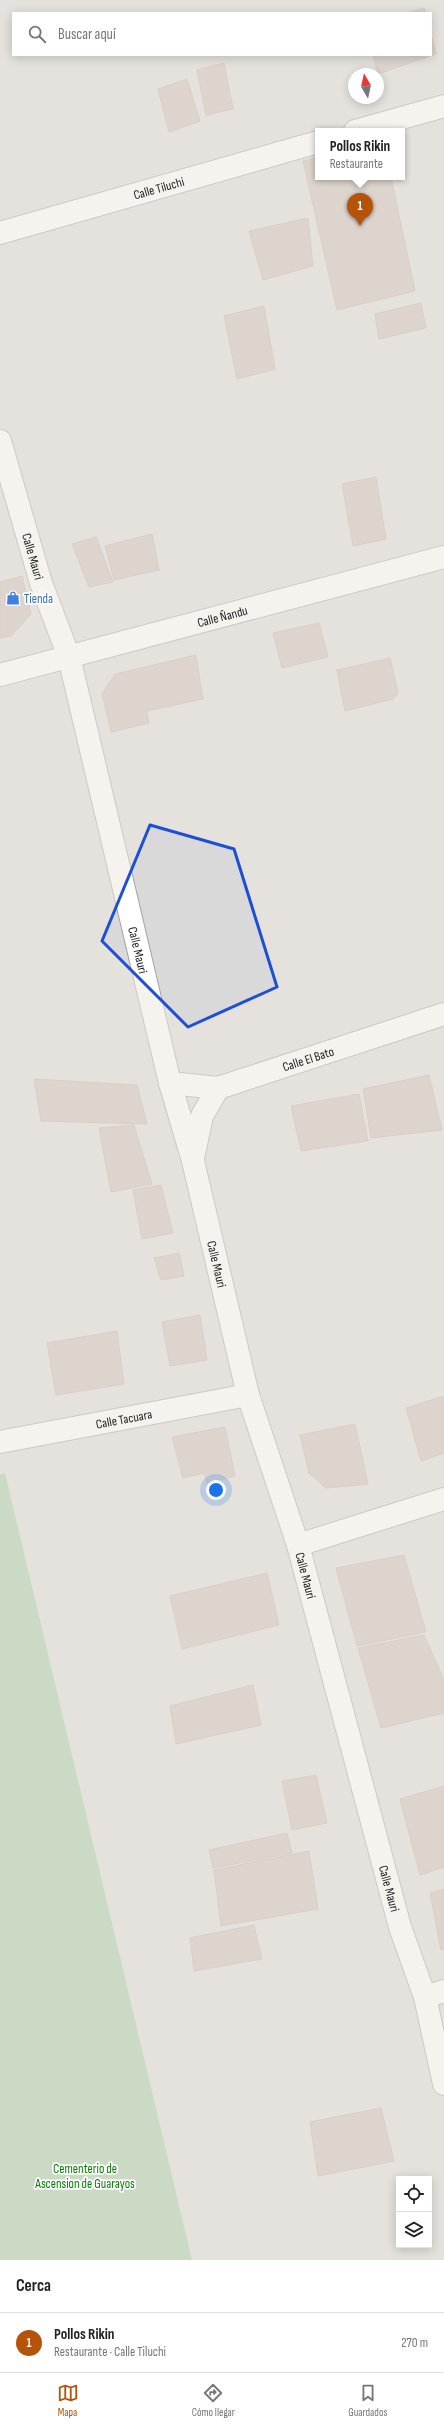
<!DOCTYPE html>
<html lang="es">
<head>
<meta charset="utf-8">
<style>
  :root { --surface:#fff; --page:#f6f6f6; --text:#222; --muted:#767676; --line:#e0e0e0; --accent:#b45309 }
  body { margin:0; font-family:"Sofia Sans Condensed",sans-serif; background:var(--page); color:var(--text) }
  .controls { position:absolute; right:12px; bottom:12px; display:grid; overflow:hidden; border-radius:0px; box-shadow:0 2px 10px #0003 }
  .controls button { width:36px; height:36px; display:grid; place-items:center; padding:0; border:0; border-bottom:1px solid var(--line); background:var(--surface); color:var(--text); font:20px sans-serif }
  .compass { position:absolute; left:348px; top:68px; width:36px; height:36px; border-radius:50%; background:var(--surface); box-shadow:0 2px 10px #0003; rotate:351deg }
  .you { position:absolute; left:216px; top:1490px; width:14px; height:14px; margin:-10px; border:3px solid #fff; border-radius:50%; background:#1a73e8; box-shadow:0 0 0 6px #1a73e833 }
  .badge { display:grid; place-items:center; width:26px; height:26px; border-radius:50%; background:var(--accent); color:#fff; font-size:13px; font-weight:700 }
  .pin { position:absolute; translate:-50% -33px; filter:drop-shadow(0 1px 2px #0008) }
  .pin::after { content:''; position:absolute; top:21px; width:14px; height:12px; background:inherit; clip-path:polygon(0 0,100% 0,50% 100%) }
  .popup { position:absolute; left:315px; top:128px; width:90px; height:52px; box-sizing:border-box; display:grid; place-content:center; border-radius:0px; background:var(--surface); filter:drop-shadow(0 1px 3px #0005); font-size:13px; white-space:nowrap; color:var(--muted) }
  .popup b { font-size:15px; color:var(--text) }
  .popup::after { content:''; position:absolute; left:50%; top:100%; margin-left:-8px; border:8px solid transparent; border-top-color:var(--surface) }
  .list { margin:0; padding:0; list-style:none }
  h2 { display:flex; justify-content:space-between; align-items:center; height:52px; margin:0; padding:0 16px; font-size:17px }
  h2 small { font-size:13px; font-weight:400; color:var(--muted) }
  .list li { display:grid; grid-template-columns:26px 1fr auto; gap:12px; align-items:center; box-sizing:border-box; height:60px; padding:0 16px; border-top:1px solid var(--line) }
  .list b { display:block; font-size:15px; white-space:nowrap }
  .list p { margin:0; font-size:13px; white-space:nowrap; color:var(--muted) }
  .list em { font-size:13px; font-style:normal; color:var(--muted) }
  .icon { flex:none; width:22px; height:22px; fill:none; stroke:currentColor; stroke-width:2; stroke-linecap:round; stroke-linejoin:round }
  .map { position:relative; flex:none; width:444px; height:2260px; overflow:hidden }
  .search { position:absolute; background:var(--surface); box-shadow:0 2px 10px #0003; left:12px; right:12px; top:12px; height:44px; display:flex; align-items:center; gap:10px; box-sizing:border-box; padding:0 14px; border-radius:0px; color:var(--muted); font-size:15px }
  .sheet { height:112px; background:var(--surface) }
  nav { display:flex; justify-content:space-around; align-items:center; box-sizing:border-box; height:56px; border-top:1px solid var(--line); background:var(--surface); font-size:11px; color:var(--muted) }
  nav a { display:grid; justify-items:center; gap:2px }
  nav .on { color:var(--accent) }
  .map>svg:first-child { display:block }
</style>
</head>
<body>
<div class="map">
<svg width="444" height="2260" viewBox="0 0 444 2260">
  <rect width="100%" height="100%" fill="#eee9e1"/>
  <path fill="#dad9d9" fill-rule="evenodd" d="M0 0H444V2260H0ZM13 13H431V55H13ZM354 74H378V98H354ZM318 131H402V177H318ZM399 2179H429V2245H399Z"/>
  <path fill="#a1c8a3" d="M5 1473 192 2260H0V1474Z"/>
  <path fill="#c6bab4" stroke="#c1ada3" d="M424 8 426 13H407Z
    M431 35 436 54 378 74 373 55H431Z
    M224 63 233 109 206 115 197 70Z
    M187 79 200 121 169 132 158 89Z
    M318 157V177H391L415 291 337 310 303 161Z
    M308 218 313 266 263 280 249 231Z
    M421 303 426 328 379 339 375 314Z
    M264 306 275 369 237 379 224 316Z
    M376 477 386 539 353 546 342 484Z
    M152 534 159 570 114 580 105 546Z
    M96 537 113 582 89 587 72 544Z
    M22 576 31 614 11 636 0 638V582Z
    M319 623 328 657 282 668 273 633Z
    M196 655 203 699 147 711 149 723 111 732 102 694 115 674Z
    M390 658 398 693 393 699 345 711 337 670Z
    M429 1075 442 1130 371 1138 363 1089Z
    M34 1079 137 1085 147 1124 41 1121Z
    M359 1094 368 1141 301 1151 291 1106Z
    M134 1125 152 1184 111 1192 99 1128Z
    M161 1185 173 1233 142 1239 133 1190Z
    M179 1253 184 1276 161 1280 154 1258Z
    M200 1315 207 1360 170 1366 162 1322Z
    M117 1331 124 1384 56 1395 47 1343Z
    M444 1396V1453L421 1461 406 1408Z
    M355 1424 368 1484 326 1488 309 1473 300 1435Z
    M225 1427 235 1476 207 1483 204 1473 183 1478 172 1437Z
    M404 1555 426 1632 357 1646 336 1568Z
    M267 1573 279 1625 182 1649 170 1596Z
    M424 1635 444 1680V1713L381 1728 358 1648Z
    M253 1685 261 1725 176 1744 170 1706Z
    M316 1775 327 1823 292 1830 282 1781Z
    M444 1786V1867L420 1875 400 1799Z
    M287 1833 292 1853 213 1868 209 1850Z
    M309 1851 318 1909 221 1926 214 1870Z
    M444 1889V1949L441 1950 430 1893Z
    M254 1925 262 1959 194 1971 190 1938Z
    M381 2108 394 2161 318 2176 310 2122Z"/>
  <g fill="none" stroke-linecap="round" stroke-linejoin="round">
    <g stroke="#a3a3a3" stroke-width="24">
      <g id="minor">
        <path d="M355 131 444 106"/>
        <path id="s1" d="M0 233 318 142"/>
        <path id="s2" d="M0 441 41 583 69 657 170 1083 193 1161 248 1395 298 1545 400 1927 425 1997 444 2084"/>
        <path id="s3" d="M0 675 444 557"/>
        <path id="s4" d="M170 1083 218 1088 444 1014"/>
        <path d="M193 1158 202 1116 218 1088"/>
        <path id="s5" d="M0 1442 248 1395"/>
        <path d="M298 1545 444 1499"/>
        <path d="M425 1997 444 1991"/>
      </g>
    </g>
    <use href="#minor" stroke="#fff" stroke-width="22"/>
  </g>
  <path d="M0 0H444V2260H0ZM150 825 234 849 277 987 188 1027 102 941Z" fill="#eee9e1" fill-opacity=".55" fill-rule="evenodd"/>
  <path fill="none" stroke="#1d4ed8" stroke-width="3" stroke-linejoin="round" d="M150 825 234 849 277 987 188 1027 102 941Z"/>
  <defs>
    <g id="shop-bare" transform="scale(1.08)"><path d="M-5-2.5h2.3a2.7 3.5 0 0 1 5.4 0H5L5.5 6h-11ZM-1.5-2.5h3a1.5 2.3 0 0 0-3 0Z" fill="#3f7fe0" stroke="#fff" stroke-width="2.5" paint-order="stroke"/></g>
  </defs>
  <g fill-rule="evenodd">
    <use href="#shop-bare" x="13" y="598"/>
  </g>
  <g text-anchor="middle" stroke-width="3.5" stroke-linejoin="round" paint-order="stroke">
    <g font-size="13" fill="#1c1c1c" stroke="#fff">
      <text dy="5" stroke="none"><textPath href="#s1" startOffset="165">Calle Tiluchi</textPath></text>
      <text dy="5" stroke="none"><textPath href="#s2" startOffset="120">Calle Mauri</textPath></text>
      <text dy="5" stroke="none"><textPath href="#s3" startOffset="230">Calle Ñandu</textPath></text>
      <text dy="5" stroke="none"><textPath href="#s2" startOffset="528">Calle Mauri</textPath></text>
      <text dy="5" stroke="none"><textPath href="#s4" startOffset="143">Calle El Bato</textPath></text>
      <text dy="5" stroke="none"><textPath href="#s2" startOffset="852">Calle Mauri</textPath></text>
      <text dy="5" stroke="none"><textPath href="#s5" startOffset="126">Calle Tacuara</textPath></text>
      <text dy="5" stroke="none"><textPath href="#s2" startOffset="1176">Calle Mauri</textPath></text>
      <text dy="5" stroke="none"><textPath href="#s2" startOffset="1500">Calle Mauri</textPath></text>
    </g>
    <g font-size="13" fill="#366cbe" stroke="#fff" text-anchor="start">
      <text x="24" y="603">Tienda</text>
    </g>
    <g font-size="13" fill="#087f06" stroke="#fff">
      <text x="85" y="2173">Cementerio de<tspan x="85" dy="15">Ascension de Guarayos</tspan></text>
    </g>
  </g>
</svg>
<div class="controls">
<button><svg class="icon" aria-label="locate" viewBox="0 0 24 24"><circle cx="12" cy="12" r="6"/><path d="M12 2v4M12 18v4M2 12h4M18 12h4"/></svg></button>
<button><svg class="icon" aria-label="layers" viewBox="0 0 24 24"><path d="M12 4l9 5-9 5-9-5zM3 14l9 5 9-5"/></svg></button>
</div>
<svg class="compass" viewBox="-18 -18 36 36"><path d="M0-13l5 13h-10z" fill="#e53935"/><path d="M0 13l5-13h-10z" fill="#767676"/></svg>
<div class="you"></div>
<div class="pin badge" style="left:360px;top:226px">1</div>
<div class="popup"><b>Pollos Rikin</b>Restaurante</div>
<div class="search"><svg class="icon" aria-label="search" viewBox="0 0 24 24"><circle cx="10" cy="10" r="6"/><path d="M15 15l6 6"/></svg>Buscar aquí</div>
</div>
<section class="sheet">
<h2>Cerca<small></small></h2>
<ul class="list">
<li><span class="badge">1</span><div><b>Pollos Rikin</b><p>Restaurante · Calle Tiluchi</p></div><em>270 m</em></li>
</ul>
</section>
<nav>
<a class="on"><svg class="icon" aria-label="map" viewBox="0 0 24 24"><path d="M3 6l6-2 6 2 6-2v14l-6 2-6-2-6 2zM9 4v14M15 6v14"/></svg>Mapa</a>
<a><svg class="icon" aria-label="directions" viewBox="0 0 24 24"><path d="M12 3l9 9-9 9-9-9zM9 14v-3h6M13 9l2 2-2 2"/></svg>Cómo llegar</a>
<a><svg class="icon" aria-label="saved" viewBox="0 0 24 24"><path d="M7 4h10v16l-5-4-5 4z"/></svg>Guardados</a>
</nav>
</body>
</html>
